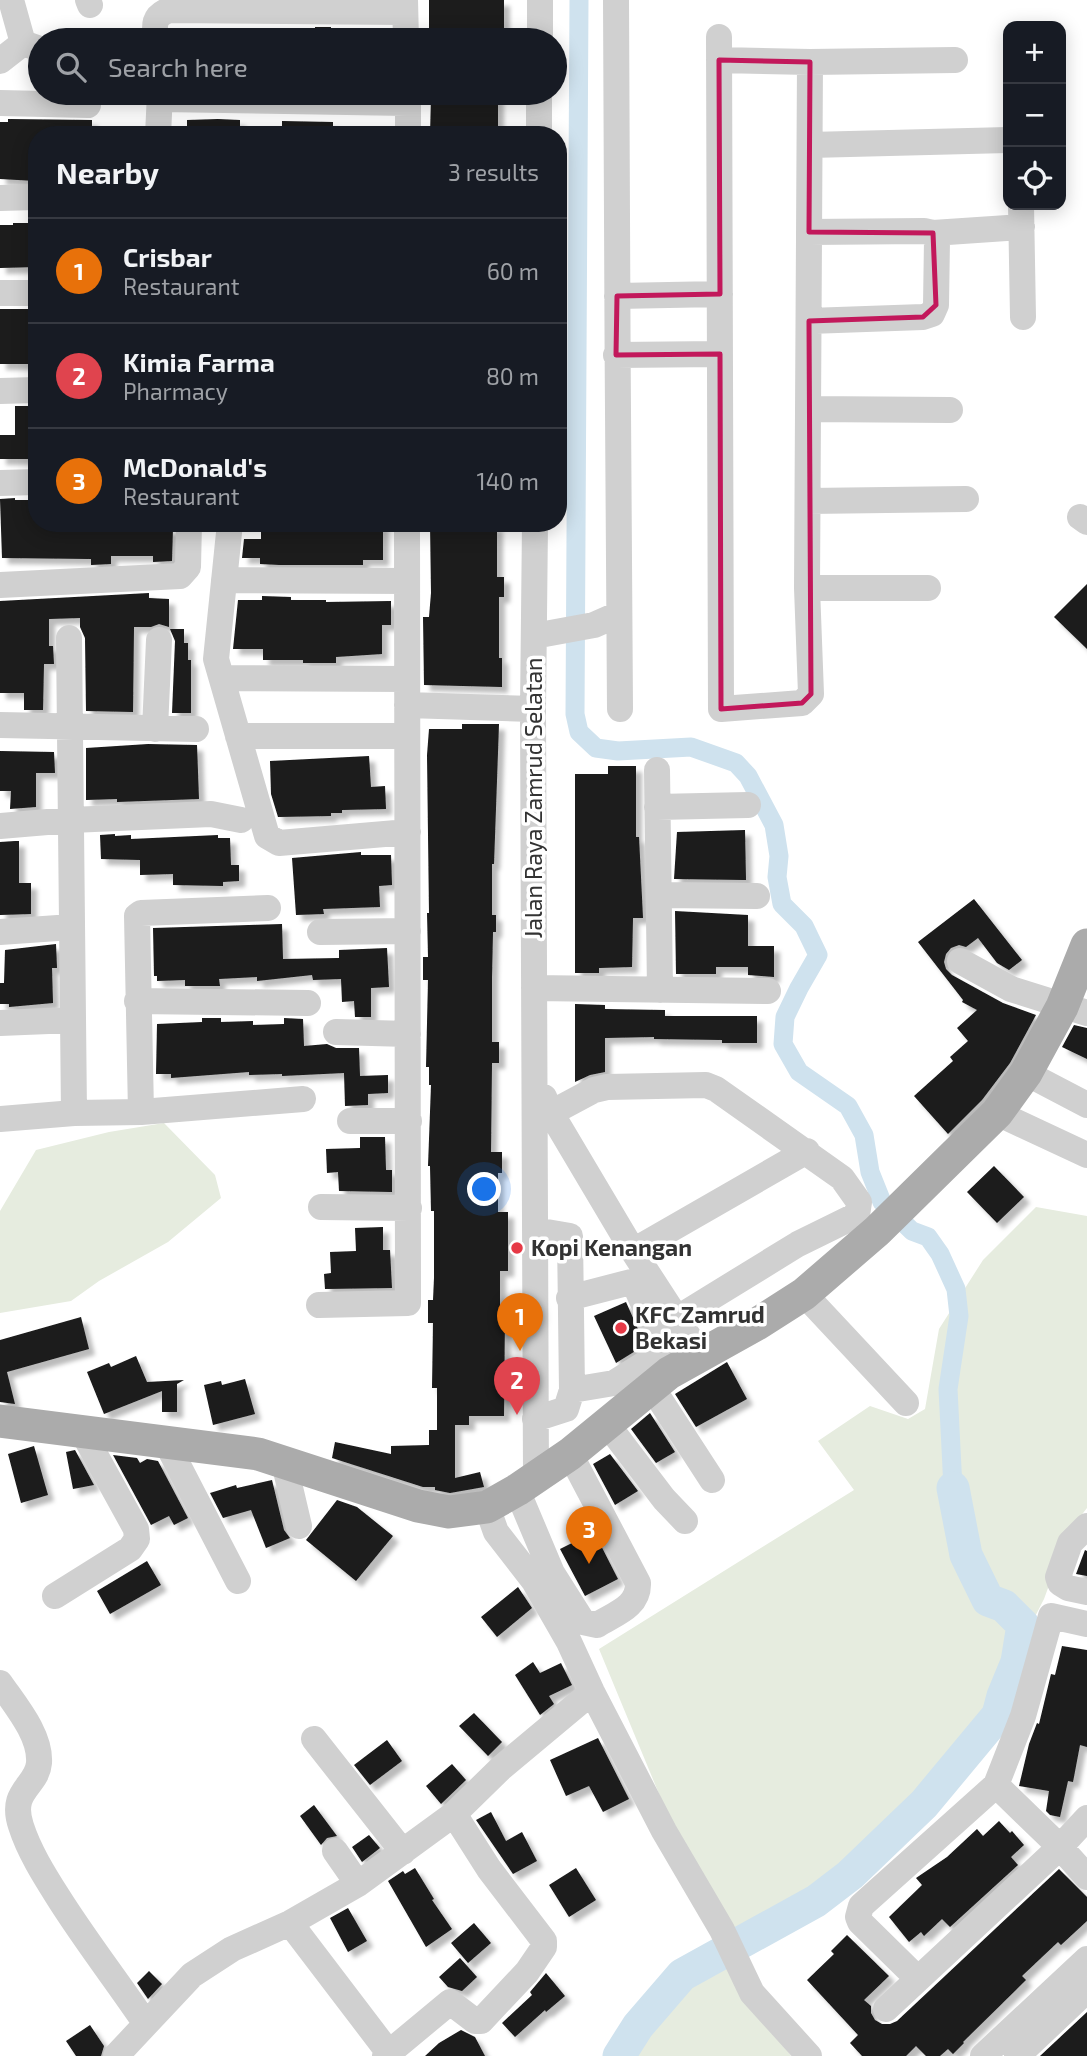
<!DOCTYPE html>
<html lang="en">
<head>
<meta charset="utf-8">
<style>
  :root { --surface:#171b24; --page:#242831; --text:#f1f3f6; --muted:#9ea1a6; --line:#363941; --accent:#0f766e }
  body { margin:0; font-family:"Exo 2",sans-serif; background:var(--page); color:var(--text) }
  .controls { position:absolute; right:21px; top:21px; display:grid; overflow:hidden; border-radius:14px; box-shadow:0 4px 18px #0003 }
  .controls button { width:63px; height:63px; display:grid; place-items:center; padding:0; border:0; border-bottom:2px solid var(--line); background:var(--surface); color:var(--text); font:35px sans-serif }
  .you { position:absolute; left:485px; top:1190px; width:24px; height:24px; margin:-18px; border:5px solid #fff; border-radius:50%; background:#1a73e8; box-shadow:0 0 0 10px #1a73e833 }
  .badge { display:grid; place-items:center; width:46px; height:46px; border-radius:50%; background:var(--accent); color:#fff; font-size:23px; font-weight:700 }
  .pin { position:absolute; translate:-50% -58px; filter:drop-shadow(0 2px 4px #0008) }
  .pin::after { content:''; position:absolute; top:37px; width:24px; height:21px; background:inherit; clip-path:polygon(0 0,100% 0,50% 100%) }
  .list { margin:0; padding:0; list-style:none }
  h2 { display:flex; justify-content:space-between; align-items:center; height:91px; margin:0; padding:0 28px; font-size:30px }
  h2 small { font-size:23px; font-weight:400; color:var(--muted) }
  .list li { display:grid; grid-template-columns:46px 1fr auto; gap:21px; align-items:center; box-sizing:border-box; height:105px; padding:0 28px; border-top:2px solid var(--line) }
  .list b { display:block; font-size:26px; white-space:nowrap }
  .list p { margin:0; font-size:23px; white-space:nowrap; color:var(--muted) }
  .list em { font-size:23px; font-style:normal; color:var(--muted) }
  .icon { flex:none; width:38px; height:38px; fill:none; stroke:currentColor; stroke-width:2; stroke-linecap:round; stroke-linejoin:round }
  .map { position:relative; flex:none; width:1087px; height:2056px; overflow:hidden }
  .search { position:absolute; background:var(--surface); box-shadow:0 4px 18px #0003; left:28px; top:28px; width:539px; height:77px; display:flex; align-items:center; gap:18px; box-sizing:border-box; padding:0 24px; border-radius:38px; color:var(--muted); font-size:26px }
  .panel { position:absolute; background:var(--surface); box-shadow:0 4px 18px #0003; left:28px; top:126px; width:539px; height:406px; border-radius:28px }
  .map>svg:first-child { display:block }
</style>
</head>
<body>
<div class="map">
<svg width="1087" height="2056" viewBox="0 0 1087 2056">
  <defs>
    <filter id="shadow"><feDropShadow dx="6" dy="6" stdDeviation="2" flood-color="#0004"/></filter>
  </defs>
  <rect width="100%" height="100%" fill="#fff"/>
  <path fill="#e6ecdf" d="M164 1123 215 1175 221 1198 168 1242 99 1281 71 1301 0 1313V1211L36 1150 109 1132Z
    M1036 1207 1087 1216V1508L1069 1531 1044 1599 988 1708 940 1772 877 1837 815 1890 739 1936 674 1830 599 1649 854 1490 818 1441 870 1406 908 1419 925 1409 939 1329 983 1260Z
    M726 1962 791 2056H633L691 1982Z"/>
  <g fill="none" stroke-linecap="round" stroke-linejoin="round">
    <path stroke="#cfe2ee" stroke-width="19" d="M579 0 575 714 579 732 596 748 618 751 691 747 736 763 748 776 774 825 779 856 777 877 782 904 804 926 818 955 799 988 785 1017 783 1044 799 1072 848 1106 864 1135 870 1172 882 1202 912 1231 928 1237 940 1254 956 1289 959 1316 948 1389 953 1488"/>
    <path stroke="#cfe2ee" stroke-width="33" d="M619 2056 638 2026 682 1975 816 1901 850 1875 924 1804 998 1715 1003 1696 1017 1662 1023 1625 1004 1606 988 1600 966 1555 953 1488"/>
  </g>
  <path fill="#1a1a1a" filter="url(#shadow)" d="M429 0H504V40H429Z
    M315 27H331V40H315Z
    M465 95 498 96V133L430 135 431 96Z
    M8 119 92 120V135H37L36 181 0 179V122H8Z
    M218 119 240 120V135H187V120Z
    M282 121 333 122V135H282Z
    M13 223H37V267L0 268V225H13Z
    M0 309H37V364H0Z
    M15 406H37L36 459H0V435H15Z
    M15 498V500H37V523H66V527L149 526V528H173L172 561 153 562V556H111V564L91 565V559L2 558 0 499Z
    M261 523H383V560H363V565H280L260 564V558H242L244 539H261Z
    M430 523 497 525V577H504V597H499V658H502V687L424 685 423 617H429L431 593Z
    M1087 584V649L1054 617Z
    M149 593V598L169 599V627L159 624 151 627H134L133 712 86 711 85 638 80 627V618L49 619V646H53L54 664H44L43 710H24V693H0V601Z
    M262 596 291 597V600H326V602L391 601V625H382V654L336 657V663H303V660H263V649H233L238 600H262Z
    M170 629H184V643H188V660H191V713H172L175 641Z
    M462 724H499L494 864H492V915H496V932H493L492 977V1042H499V1063H492L491 1152H502V1173H498V1212H508V1271H500V1312H505L504 1416H469V1425H455V1478L480 1472 484 1487 450 1493 435 1490V1487H423L332 1458 335 1442 391 1454V1446L429 1445V1430H437V1388H432L433 1323H428V1300H433L434 1278V1211H431L430 1166H428L431 1085H429V1067H426L428 980H423V957H428L427 913H429L427 755 429 729H462Z
    M148 744 197 745 199 799 117 802V799L86 800V748Z
    M0 751 54 752 55 773H36V807L10 809 11 791H0Z
    M369 756 371 787 385 786 386 809 342 810V813H331V816L278 817 271 794 270 761Z
    M608 766H636V837H639L643 918H633L632 967 599 968V973H575V774H608Z
    M745 830 746 880 674 879 677 832Z
    M115 834V836L131 835V839L218 835V838H230L231 865H239V881L223 882V886L173 885V874L140 875V860L101 859 100 835Z
    M15 841H19V883H31V914L0 915V842Z
    M361 852V855H391L392 885 379 886 380 907 323 909 324 914 296 915 292 858Z
    M974 899 1022 960 1009 970 997 963 978 938 966 947 959 945 951 948 946 954 944 962 946 969 952 975 1003 1003 1036 1015 1010 1063 982 1100 948 1134 914 1096 953 1061 950 1057 968 1041 957 1028 977 1010 962 1002 963 1000 918 942Z
    M675 911 748 915V946H774V977L748 975V967H716V974H676Z
    M282 924 283 959 339 958V950L387 948 389 987 371 988V1017H355L354 1001 342 1002 341 979 313 980 312 975 257 981V977L219 979 220 986H185V980L157 981V976H154L153 928Z
    M56 944 57 968H52L53 1003 9 1007V1004H0V983H4L5 950Z
    M575 1004 605 1005V1009L665 1010V1016H757V1043H722V1040L654 1039V1037L605 1038V1072L590 1075 575 1082Z
    M202 1018H221V1022L253 1021V1025L284 1024V1018L303 1019 304 1046 327 1044 336 1048H359L360 1076 388 1075V1093L368 1094V1105L345 1106 344 1073 282 1076V1074L249 1075V1072L171 1078V1074H156L157 1024 202 1022Z
    M1074 1025 1087 1028V1059L1062 1047Z
    M360 1137H385L386 1170H392V1192L339 1191 338 1172 327 1173 326 1149 360 1148Z
    M994 1166 1024 1197 997 1223 967 1192Z
    M383 1227V1250H390L392 1288 325 1289 324 1274 331 1273 330 1252 356 1251 355 1228Z
    M626 1302 645 1345 616 1363 594 1316Z
    M81 1317 89 1349 7 1372 15 1404 0 1402V1340Z
    M136 1356 147 1382 184 1380 177 1384V1412H162V1391L104 1414 87 1372 109 1363 111 1367Z
    M727 1362 747 1399 696 1427 675 1394Z
    M245 1379 255 1414 213 1425 204 1385 221 1381 222 1385Z
    M650 1413 675 1452 656 1463 631 1429Z
    M34 1446 48 1495 21 1503 8 1454Z
    M75 1450 94 1485 73 1489 66 1452Z
    M610 1454 638 1491 615 1505 593 1464Z
    M113 1455 137 1458 140 1463 147 1459 158 1461 188 1518 174 1525 169 1516 151 1525Z
    M272 1480 284 1530 290 1538 266 1548 251 1510 223 1518 210 1493 236 1485 237 1488Z
    M337 1500 357 1507 393 1536 356 1581 306 1540Z
    M594 1532 618 1579 585 1596 560 1549Z
    M1085 1550 1087 1551V1576L1076 1574Z
    M147 1561 161 1585 110 1614 97 1591Z
    M518 1587 532 1608 497 1637 481 1617Z
    M1062 1646 1087 1650V1747L1080 1745 1073 1782 1068 1781 1060 1817 1050 1815 1046 1811 1049 1791 1019 1786 1029 1744 1037 1723 1039 1724 1051 1674 1055 1675Z
    M533 1662 540 1673 561 1663 572 1685 549 1696 554 1704 540 1715 515 1675Z
    M474 1713 502 1742 488 1756 459 1726Z
    M598 1738 629 1799 603 1812 589 1786 566 1796 550 1760Z
    M387 1740 402 1761 370 1785 354 1765Z
    M452 1764 466 1780 441 1804 426 1786Z
    M314 1805 337 1836 327 1838 321 1845 300 1816Z
    M491 1812 506 1841 522 1832 537 1861 513 1874 476 1820Z
    M999 1821 1010 1833 1012 1831 1024 1845 1011 1857 1018 1865 950 1927 942 1919 924 1936 921 1932 909 1942 889 1917 922 1885 916 1878 947 1857 977 1829 983 1836Z
    M369 1835 380 1848 362 1862 352 1847Z
    M415 1868 434 1899 432 1900 452 1929 426 1947 388 1881 403 1871 405 1874Z
    M576 1868 596 1900 569 1917 549 1885Z
    M1059 1869 1087 1897V1921L1061 1945 1058 1942 1022 1976 1026 1980 963 2042 964 2043 953 2054 948 2049 940 2056H926L916 2046 906 2056H862L850 2043 858 2035 807 1980 834 1954 831 1951 847 1935 889 1976 864 2000 871 2006V2013L875 2020 882 2024H890L897 2021Z
    M348 1908 367 1941 348 1952 330 1918Z
    M474 1923 491 1943 468 1963 451 1943Z
    M460 1958 477 1977 462 1991 448 1987 439 1977Z
    M149 1971 162 1984 148 1999 137 1983Z
    M546 1973 565 1996 546 2012 545 2010 515 2037 502 2023 532 1995 530 1992Z
    M1087 2012V2056H1040Z
    M90 2025 104 2046 101 2056H76L66 2041Z
    M461 2030 475 2037 485 2056H425L439 2043Z"/>
  <g fill="none" stroke-linecap="round" stroke-linejoin="round">
    <path stroke="#d0d0d0" stroke-width="26" d="M11 0 23 43 40 49
      M88 0 90 5
      M405 0 406 40
      M616 0C618 236 617 473 620 709
      M719 37 721 709 802 703 811 694 807 588 810 62
      M156 40C154 25 153 16 169 10L405 12
      M540 40V0
      M719 60 810 62 955 60
      M0 61 23 43
      M161 99 408 103
      M0 103 88 105
      M158 135 160 93
      M408 135V93
      M539 135V93
      M810 145 1008 140
      M0 198 37 197
      M1021 205 1023 317
      M933 233 1022 227
      M0 293H37
      M617 296 720 294
      M809 321 923 317 932 314 936 305 937 240 933 233 924 231 809 232
      M616 355 720 354
      M0 391 37 390
      M808 409 950 410
      M0 483 37 482
      M808 501 966 499
      M1080 517 1087 522
      M230 523 216 659 267 836 279 843 408 832
      M535 523 533 709 536 1478
      M224 580 407 581
      M0 585 180 576 188 567 189 523
      M807 588H928
      M534 636 594 625 619 614
      M69 638 74 1113
      M222 678 407 679
      M407 705 533 709
      M0 725 196 729
      M155 729 159 640
      M238 736H407
      M657 770 660 990
      M657 807 748 805
      M0 826 71 820 211 814 241 820
      M659 895 757 896
      M0 932 72 927
      M320 932 408 931
      M960 961 1011 989 1087 1013
      M534 988 768 991
      M137 1001 308 1003
      M0 1023 73 1020
      M336 1032 408 1034
      M1026 1073 1087 1105
      M544 1097 551 1113 633 1251 700 1354
      M141 1112 303 1099
      M551 1113 594 1090 607 1087 706 1085 716 1089 842 1178 859 1202 857 1215 798 1244 676 1319
      M997 1113 1087 1155
      M0 1119 74 1113 141 1112 137 916 141 913 268 908
      M350 1121H409
      M321 1207 409 1208
      M535 1230 570 1236 572 1390 566 1409 535 1419
      M633 1251 807 1151
      M804 1294 906 1403
      M569 1298 631 1282 635 1285 662 1344V1350L657 1356 614 1383 572 1390
      M319 1305 408 1303 407 523
      M651 1386 712 1480
      M607 1424 664 1499 685 1521
      M166 1442 238 1581
      M284 1462 299 1526
      M517 1490 552 1573 583 1622 597 1625C614 1614 639 1607 638 1583L570 1454
      M487 1507 496 1532 534 1581 569 1642 592 1692 664 1831 722 1930 752 1993 809 2056
      M1087 1526 1070 1543 1058 1577 1060 1583 1068 1588 1087 1592
      M55 1596 130 1549 137 1539 136 1529 82 1431
      M0 1683C15 1705 41 1735 39 1763 37 1787 9 1790 21 1826 29 1851 44 1875 58 1897 85 1940 117 1981 146 2024
      M314 1739 403 1852
      M996 1785 1060 1847 1087 1877
      M335 1851 358 1884
      M290 1923 389 2053
      M917 1978 860 1922 858 1917 861 1906 996 1785 1023 1716 1051 1616 1087 1624
      M886 2009 1060 1847 1087 1818
      M116 2056 192 1975 232 1949 290 1923 358 1884 454 1814 501 1768 592 1692
      M385 2056 450 2002 475 2021H481L527 1972 544 1947V1941L489 1869 454 1814
      M983 2056 1087 1959
      M1017 2056 1087 1990"/>
    <path stroke="#ababab" stroke-width="33" d="M0 1421 258 1454 418 1506 449 1512 487 1507 517 1490 570 1454 669 1373 757 1324 804 1294 877 1231 997 1113 1026 1073 1062 1007 1087 945"/>
  </g>
  <path fill="none" stroke="#c2185b" stroke-width="5" stroke-linejoin="round" d="M719 60 810 62 809 232 933 233 936 305 923 317 809 321 811 694 802 703 721 709 720 354 616 355 617 296 720 294Z"/>
  <g fill="#e63946" stroke="#fff" stroke-width="2.5">
    <circle cx="517" cy="1248" r="7"/>
    <circle cx="621" cy="1328" r="7"/>
  </g>
  <g text-anchor="middle" stroke-width="7" stroke-linejoin="round" paint-order="stroke">
    <g font-size="23" fill="#333" stroke="#fff">
      <text transform="translate(534 798) rotate(-90)" y="8">Jalan Raya Zamrud Selatan</text>
    </g>
    <g font-size="23" font-weight="bold" fill="#333" stroke="#fff" text-anchor="start">
      <text x="531" y="1256">Kopi Kenangan</text>
      <text x="635" y="1323">KFC Zamrud<tspan x="635" dy="26">Bekasi</tspan></text>
    </g>
  </g>
</svg>
<div class="controls">
<button>+</button>
<button>−</button>
<button><svg class="icon" aria-label="locate" viewBox="0 0 24 24"><circle cx="12" cy="12" r="6"/><path d="M12 2v4M12 18v4M2 12h4M18 12h4"/></svg></button>
</div>
<div class="you"></div>
<div class="pin badge" style="left:520px;top:1351px;background:#e8710a">1</div>
<div class="pin badge" style="left:517px;top:1415px;background:#e0444e">2</div>
<div class="pin badge" style="left:589px;top:1564px;background:#e8710a">3</div>
<div class="search"><svg class="icon" aria-label="search" viewBox="0 0 24 24"><circle cx="10" cy="10" r="6"/><path d="M15 15l6 6"/></svg>Search here</div>
<section class="panel">
<h2>Nearby<small>3 results</small></h2>
<ul class="list">
<li><span class="badge" style="background:#e8710a">1</span><div><b>Crisbar</b><p>Restaurant</p></div><em>60 m</em></li>
<li><span class="badge" style="background:#e0444e">2</span><div><b>Kimia Farma</b><p>Pharmacy</p></div><em>80 m</em></li>
<li><span class="badge" style="background:#e8710a">3</span><div><b>McDonald's</b><p>Restaurant</p></div><em>140 m</em></li>
</ul>
</section>
</div>
</body>
</html>
